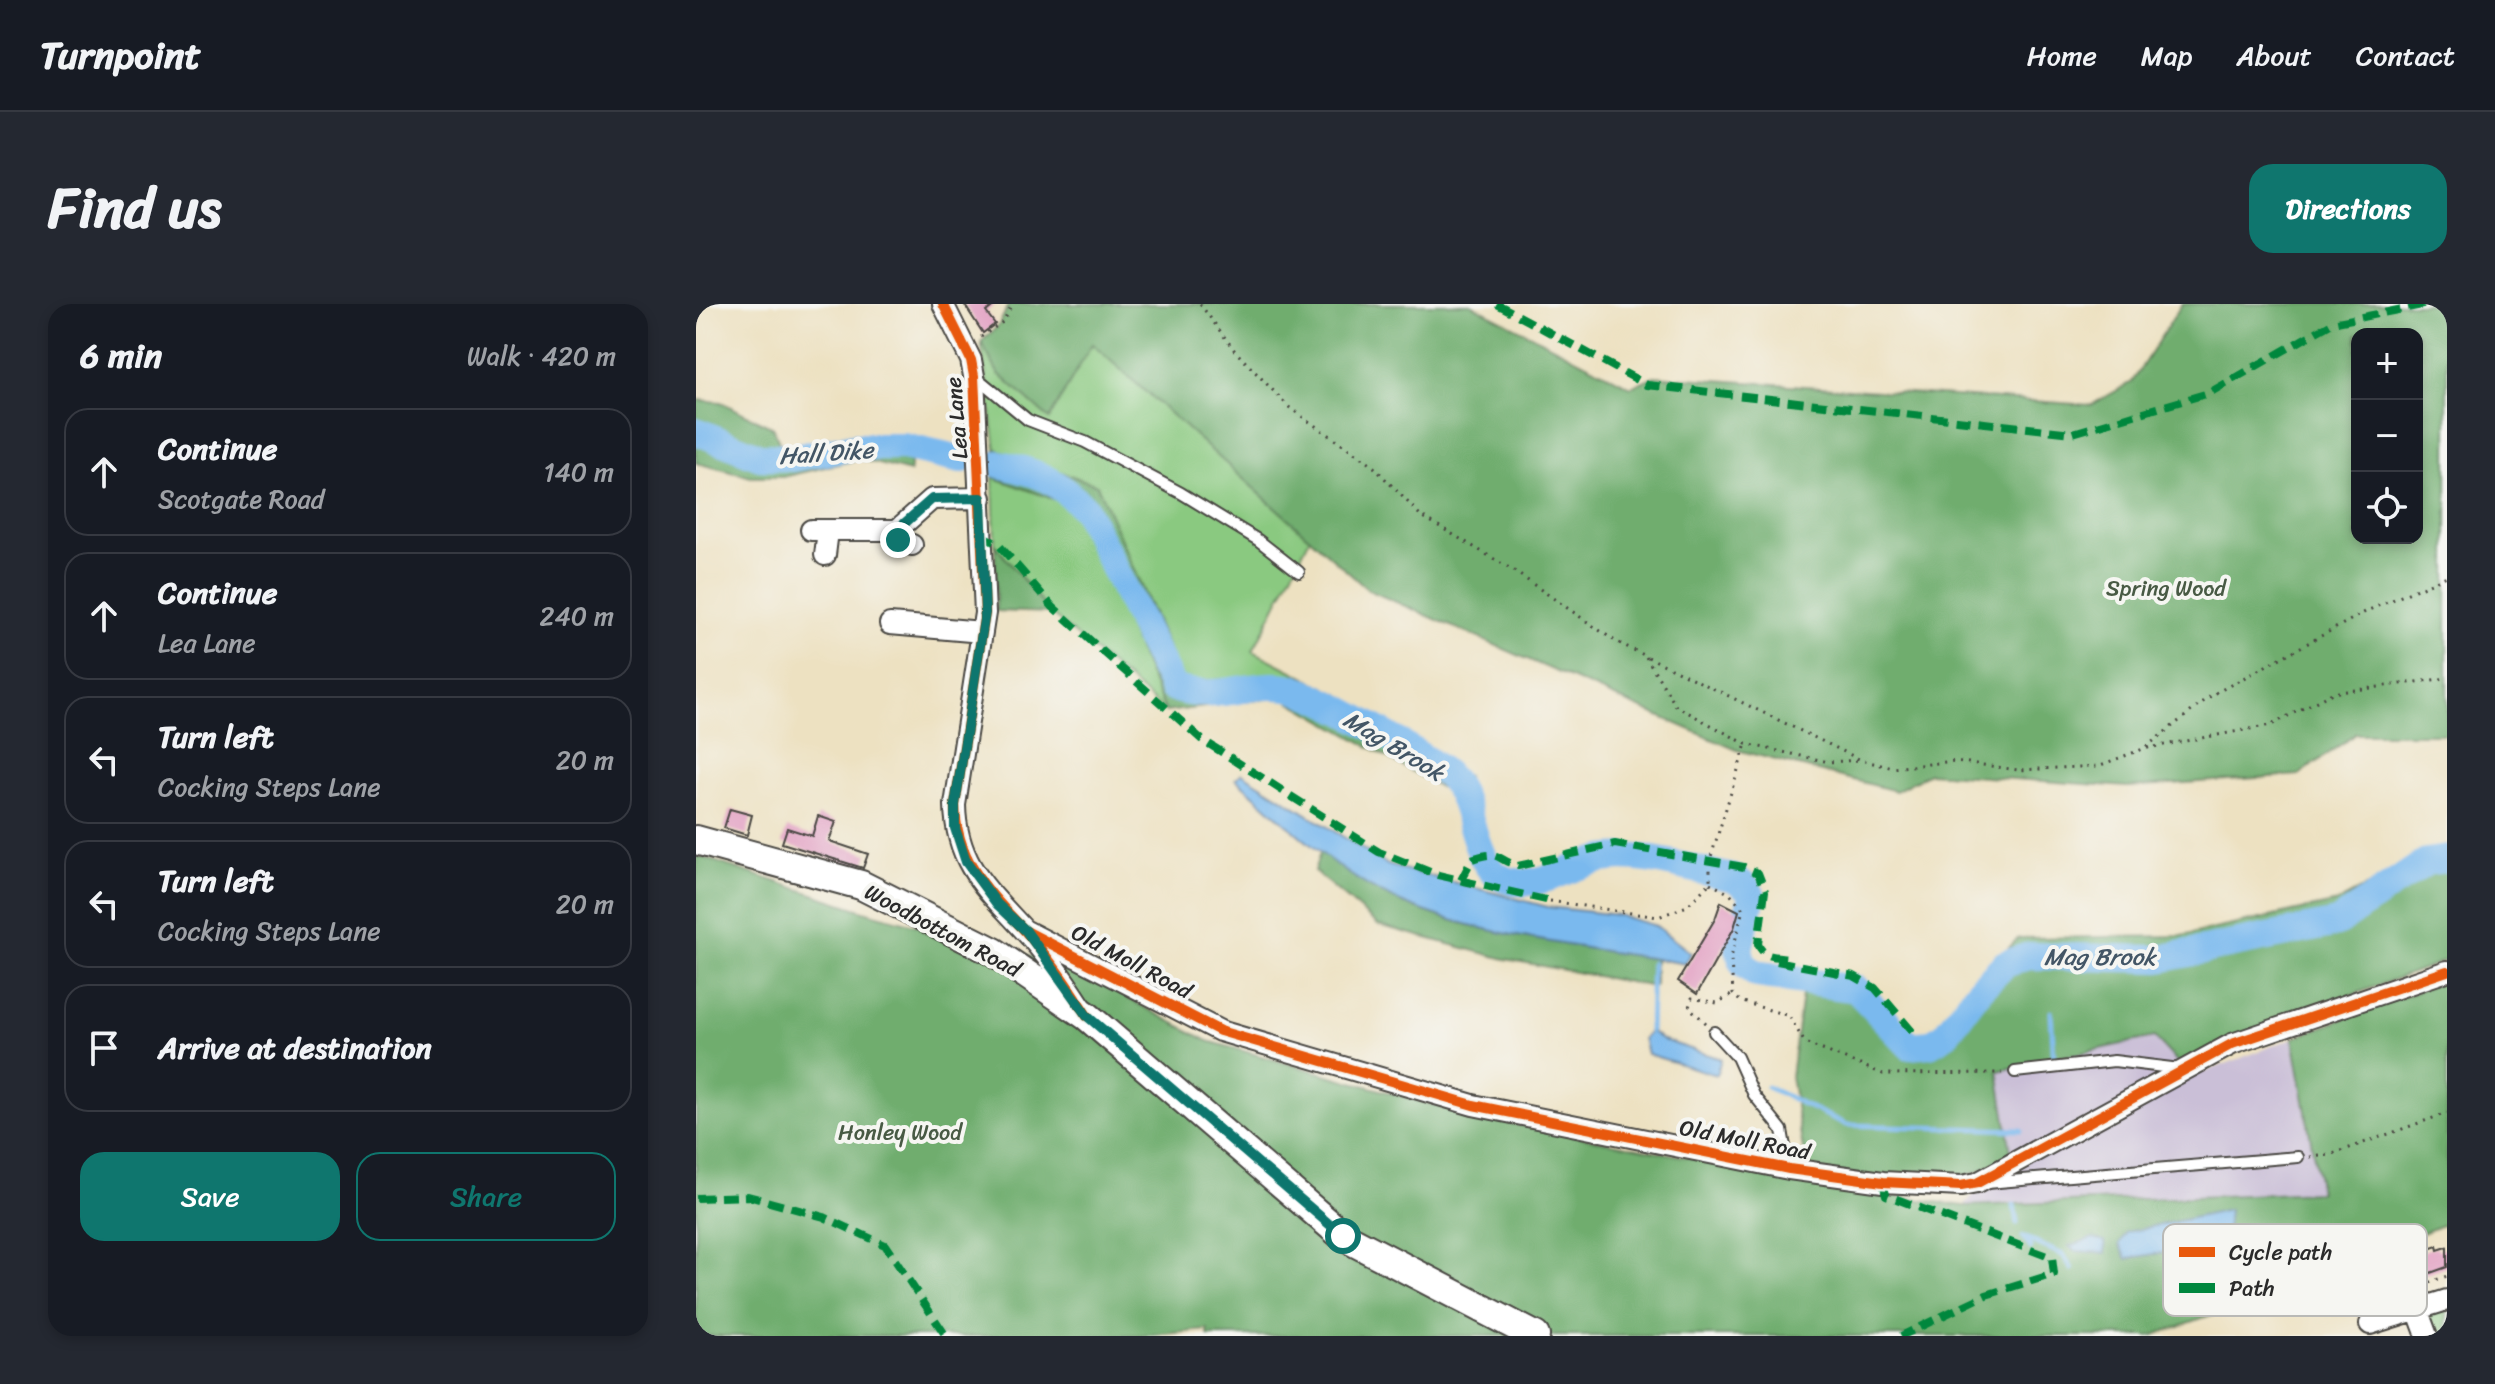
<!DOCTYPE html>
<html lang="en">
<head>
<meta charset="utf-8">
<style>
  :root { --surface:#171b24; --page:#242831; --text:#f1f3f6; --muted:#9ea1a6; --line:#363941; --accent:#0f766e }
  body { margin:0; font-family:Sriracha,sans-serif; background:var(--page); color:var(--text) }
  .controls { position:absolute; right:24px; top:24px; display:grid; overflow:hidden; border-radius:16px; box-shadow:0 4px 12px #0003 }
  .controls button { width:72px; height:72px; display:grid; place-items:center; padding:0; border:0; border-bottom:2px solid var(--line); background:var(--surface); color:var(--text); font:40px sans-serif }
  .stop { position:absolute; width:24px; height:24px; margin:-18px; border:6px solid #0f766e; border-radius:50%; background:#fff }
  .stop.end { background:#0f766e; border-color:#fff; box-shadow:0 2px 8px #0008 }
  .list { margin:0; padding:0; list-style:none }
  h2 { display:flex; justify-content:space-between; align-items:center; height:104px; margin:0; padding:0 32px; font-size:34px }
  h2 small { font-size:26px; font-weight:400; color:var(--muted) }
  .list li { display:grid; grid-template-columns:52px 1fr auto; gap:24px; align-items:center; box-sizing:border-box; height:128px; margin:0 16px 16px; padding:0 16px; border:2px solid var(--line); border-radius:24px }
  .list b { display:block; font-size:30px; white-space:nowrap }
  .list p { margin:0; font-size:26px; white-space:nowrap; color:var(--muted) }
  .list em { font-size:26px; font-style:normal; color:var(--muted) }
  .actions { display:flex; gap:16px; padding:24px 32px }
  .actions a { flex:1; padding:18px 0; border:2px solid var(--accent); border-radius:24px; text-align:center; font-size:28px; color:var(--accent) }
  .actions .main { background:var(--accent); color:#fff }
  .icon { flex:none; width:44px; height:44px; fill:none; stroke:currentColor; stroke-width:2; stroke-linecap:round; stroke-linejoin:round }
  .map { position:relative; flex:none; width:1751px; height:1032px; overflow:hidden; border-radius:24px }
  header { display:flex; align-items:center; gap:48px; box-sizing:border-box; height:112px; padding:0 40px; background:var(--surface); border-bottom:2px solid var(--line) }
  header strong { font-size:38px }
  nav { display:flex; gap:44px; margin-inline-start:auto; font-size:28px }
  .intro { display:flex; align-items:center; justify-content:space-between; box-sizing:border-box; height:192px; padding:0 48px }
  h1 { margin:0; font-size:56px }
  .button { padding:20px 36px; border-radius:24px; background:var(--accent); color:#fff; font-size:28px; font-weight:700 }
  main { display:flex; gap:48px; padding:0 48px }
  aside { flex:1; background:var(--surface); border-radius:24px; box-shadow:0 4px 12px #0003 }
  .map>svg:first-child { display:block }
</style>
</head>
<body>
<header>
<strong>Turnpoint</strong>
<nav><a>Home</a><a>Map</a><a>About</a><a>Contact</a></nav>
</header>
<div class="intro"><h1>Find us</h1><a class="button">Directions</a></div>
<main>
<aside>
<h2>6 min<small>Walk · 420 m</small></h2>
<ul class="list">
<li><svg class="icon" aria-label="ahead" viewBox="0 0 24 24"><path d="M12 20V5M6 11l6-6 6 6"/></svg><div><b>Continue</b><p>Scotgate Road</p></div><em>140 m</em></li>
<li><svg class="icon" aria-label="ahead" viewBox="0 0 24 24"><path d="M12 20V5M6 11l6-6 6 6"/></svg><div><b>Continue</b><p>Lea Lane</p></div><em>240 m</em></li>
<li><svg class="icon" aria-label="left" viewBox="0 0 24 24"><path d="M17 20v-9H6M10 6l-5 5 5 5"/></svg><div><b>Turn left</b><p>Cocking Steps Lane</p></div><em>20 m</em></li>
<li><svg class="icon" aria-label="left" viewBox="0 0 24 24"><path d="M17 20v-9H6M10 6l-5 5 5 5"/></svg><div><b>Turn left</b><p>Cocking Steps Lane</p></div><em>20 m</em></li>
<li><svg class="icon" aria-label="arrive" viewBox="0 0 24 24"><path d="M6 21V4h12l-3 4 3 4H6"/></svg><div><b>Arrive at destination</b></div></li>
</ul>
<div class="actions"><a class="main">Save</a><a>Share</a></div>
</aside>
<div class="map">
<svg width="1751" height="1032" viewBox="0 0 1751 1032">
  <rect width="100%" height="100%" fill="#f6f6f2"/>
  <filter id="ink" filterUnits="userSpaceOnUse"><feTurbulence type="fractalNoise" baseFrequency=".0125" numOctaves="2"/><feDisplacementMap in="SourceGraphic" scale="16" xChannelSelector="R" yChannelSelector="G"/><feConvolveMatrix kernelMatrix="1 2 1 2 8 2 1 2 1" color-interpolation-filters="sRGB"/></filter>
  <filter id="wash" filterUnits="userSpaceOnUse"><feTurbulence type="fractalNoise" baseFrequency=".006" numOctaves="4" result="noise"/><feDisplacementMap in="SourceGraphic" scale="32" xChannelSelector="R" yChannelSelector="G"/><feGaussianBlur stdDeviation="1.8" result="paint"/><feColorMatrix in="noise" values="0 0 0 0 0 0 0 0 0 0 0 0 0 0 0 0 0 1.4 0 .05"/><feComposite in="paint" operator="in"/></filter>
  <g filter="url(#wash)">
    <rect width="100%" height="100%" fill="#ede1c1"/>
    <path fill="#cabfd7" d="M1458 733 1484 761 1509 768 1597 734 1624 888 1268 902 1315 848 1301 767Z"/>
    <path fill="#8ac980" stroke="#5a7a56" stroke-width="2" d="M285 38 303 69 396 39 614 234 557 347 608 373 486 377 401 181 300 145Z
      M297 173 380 203 470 408 354 309 299 241Z
      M1751 1003 1750 1032H1740L1733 1013 1738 1007Z"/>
    <path fill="#6fad6e" stroke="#4d6c4c" stroke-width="2" fill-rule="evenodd" d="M313 0H775L935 83 958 72 1395 101 1436 78 1486 0H1751V430H1659L1603 471 1432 483 1233 469 1200 487 1041 446 672 286 396 40 353 115 302 69 285 38 303 21ZM1661 30H1721V234H1661Z
      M0 96 25 98 77 124 86 146 162 134 213 135 214 168 164 155 87 173H55L0 159Z
      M300 145 401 181 486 377 608 373 645 391 771 473 761 493 586 393 470 408 380 203 297 173Z
      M299 241 354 309 300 307Z
      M625 546C641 558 657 573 674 583 759 630 866 638 959 655V683L809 655 682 621 618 567Z
      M1751 547V656L1522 741 1484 761 1458 733 1302 767 1315 848C1262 895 1173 871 1110 864L1095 772 1109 669 1160 678 1177 690 1218 735H1229L1322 634 1486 632 1642 598 1734 549Z
      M0 551 171 608 371 662 512 737 780 813 1190 891 1268 902 1624 888 1597 734 1751 676V919L1592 984 1455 1032H512V1026L446 1032H0Z"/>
    <path fill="#7ab9ee" stroke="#52728c" stroke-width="2" d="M546 469 692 561 852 603 922 611 960 622 995 649 989 660C892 643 760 631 674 583 629 557 579 510 540 475Z
      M954 727 967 736 1025 755 1020 771 951 750 947 734Z
      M1533 906 1531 924C1505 946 1464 948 1431 955L1424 940 1431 928Z
      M1397 934 1409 937 1410 949 1380 947 1373 942Z"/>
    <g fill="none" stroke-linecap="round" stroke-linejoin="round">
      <path stroke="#7ab9ee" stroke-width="5" d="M1355 708 1358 758
        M954 727 956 659
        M1071 783 1151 821 1325 826
        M1318 901 1321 919
        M1327 933 1367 951 1376 965
        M1328 934 1335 944"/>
      <path stroke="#7ab9ee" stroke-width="28" d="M0 127 64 153 97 154 158 143H207L265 156
        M303 160C343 169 361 175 389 206L477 384C522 399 553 377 591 383 619 387 735 454 755 475 778 500 776 563 808 575 843 588 873 561 907 555 944 547 1000 567 1038 574L1052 584 1056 592 1043 645 1047 660 1060 670 1160 685 1214 742 1234 740 1249 731 1284 685 1309 660 1333 652 1463 655 1641 619 1730 558 1751 555"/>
    </g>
    <g id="blocks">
      <path fill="#e19bc0" d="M268 0H300L290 8 299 20 287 29Z
        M34 505 56 511 51 531 28 524Z
        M122 512 140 518 133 537 172 550 167 564 86 539 91 524 116 532Z
        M1025 598 1043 607 1038 624 1001 690 982 677 1019 615Z
        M1741 942 1742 946 1751 943V963L1670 992 1658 958 1668 954 1673 966Z"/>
    </g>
  </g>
  <g filter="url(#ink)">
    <use href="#blocks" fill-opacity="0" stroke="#484642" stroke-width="2"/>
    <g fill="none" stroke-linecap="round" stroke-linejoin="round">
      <g stroke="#484642" stroke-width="14">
        <path id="lane" d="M280 73 332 116 389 138 485 189 562 236 603 268
          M1018 728 1041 753 1058 791 1086 826 1093 865
          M1319 768 1418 757 1484 765
          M1291 879 1602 853"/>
      </g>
      <g stroke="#484642" stroke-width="24">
        <path id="street" d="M247 0 275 56 278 72 289 309 259 501C260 561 292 586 329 627 349 649 369 677 385 702
          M115 226H201L236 195 285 194
          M201 226 202 236 216 241
          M129 251 132 227
          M194 320 286 328
          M330 627 524 727 777 801 1093 865 1187 878 1265 882 1281 879 1536 740 1751 667
          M1721 1005 1731 1032
          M1674 1020 1751 996"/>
      </g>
      <g stroke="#484642" stroke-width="32">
        <path id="secondary" d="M0 536 165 581 298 648 391 712 647 932 839 1032"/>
      </g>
      <path stroke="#484642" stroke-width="3" stroke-dasharray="2 6" stroke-linecap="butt" d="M504 0 539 47 594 104 678 163 724 211 815 265 919 337 1165 456 1197 464 1259 457 1322 466 1402 462 1447 445 1575 421 1636 389 1751 374
        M285 33 308 17 316 0
        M950 353 980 402 1050 440 1133 458 1163 456
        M1450 443 1516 391 1673 306 1751 272
        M1014 579 1034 590 1047 605 1035 654 1037 690 1044 697 1093 712 1109 739 1187 770 1306 769
        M854 597 962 613 991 602 1014 579V556L1050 440
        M1010 719 993 703 996 694 1021 699 1037 690
        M1614 853 1634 851 1751 809
        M1673 1000 1751 972"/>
      <use href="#lane" stroke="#fff" stroke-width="10"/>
      <use href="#street" stroke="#fff" stroke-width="20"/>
      <use href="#secondary" stroke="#fff" stroke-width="28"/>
      <path stroke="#00873e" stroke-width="8" stroke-dasharray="16 8" stroke-linecap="butt" d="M801 0 951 81 1377 129 1513 89 1636 19 1732 0
        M284 230 303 241 357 303 505 435 683 548 742 571 854 597
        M765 576 776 555C804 545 799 555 822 562L919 540 1048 563 1062 569 1069 587 1062 640C1068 655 1080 652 1095 654
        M1081 657 1158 672 1179 684 1220 732
        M1187 878 1190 891 1356 954 1358 970 1290 991 1205 1032
        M0 894 52 892 128 913 189 941 250 1032"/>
      <g stroke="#f6f6f2" stroke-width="15">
        <path id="cycleway" d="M247 0 275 56 278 72 289 309 259 501C260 557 293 588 329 627 352 652 373 683 391 712
          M330 627 524 727 777 801 1093 865 1187 878 1265 882 1281 879 1536 740 1751 667"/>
      </g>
      <use href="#cycleway" stroke="#e8590c" stroke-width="10"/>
    </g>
  </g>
  <g fill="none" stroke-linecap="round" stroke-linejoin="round" filter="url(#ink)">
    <path stroke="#0f766e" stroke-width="10" d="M202 236 201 226 236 195 285 194 289 309 259 501V524L270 558 301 600 330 627 391 712 647 932"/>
  </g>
  <g text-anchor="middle" stroke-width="8" stroke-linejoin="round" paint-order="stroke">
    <g font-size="22" fill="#2b2b2b" stroke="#f6f6f2">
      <text transform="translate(260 114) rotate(-95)" y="8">Lea Lane</text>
      <text transform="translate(247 626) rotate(28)" y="8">Woodbottom Road</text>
      <text transform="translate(436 657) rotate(28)" y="8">Old Moll Road</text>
      <text transform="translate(1049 835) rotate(11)" y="8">Old Moll Road</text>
    </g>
    <g font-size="22" fill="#485a44" stroke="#f6f6f2">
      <text x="1470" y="292">Spring Wood</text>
      <text x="204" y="836">Honley Wood</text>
    </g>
    <g font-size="24" font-style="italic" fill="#435666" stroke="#f6f6f2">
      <text transform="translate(130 149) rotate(-4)" y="8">Hall Dike</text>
      <text transform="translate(698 442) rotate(31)" y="8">Mag Brook</text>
      <text x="1404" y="661">Mag Brook</text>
    </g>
  </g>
  <rect x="1467" y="920" width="264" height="92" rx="12" fill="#f6f6f2" stroke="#b9b9b6" stroke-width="2"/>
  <rect x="1483" y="943" width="36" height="10" fill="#e8590c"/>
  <rect x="1483" y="979" width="36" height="10" fill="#00873e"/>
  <g font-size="22" fill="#2b2b2b">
    <text x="1533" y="956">Cycle path</text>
    <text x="1533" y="992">Path</text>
  </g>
</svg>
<div class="controls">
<button>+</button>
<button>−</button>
<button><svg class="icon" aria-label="locate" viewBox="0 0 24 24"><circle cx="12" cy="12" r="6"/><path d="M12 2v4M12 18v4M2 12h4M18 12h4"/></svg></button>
</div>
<div class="stop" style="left:647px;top:932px"></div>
<div class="stop end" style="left:202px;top:236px"></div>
</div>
</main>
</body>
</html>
